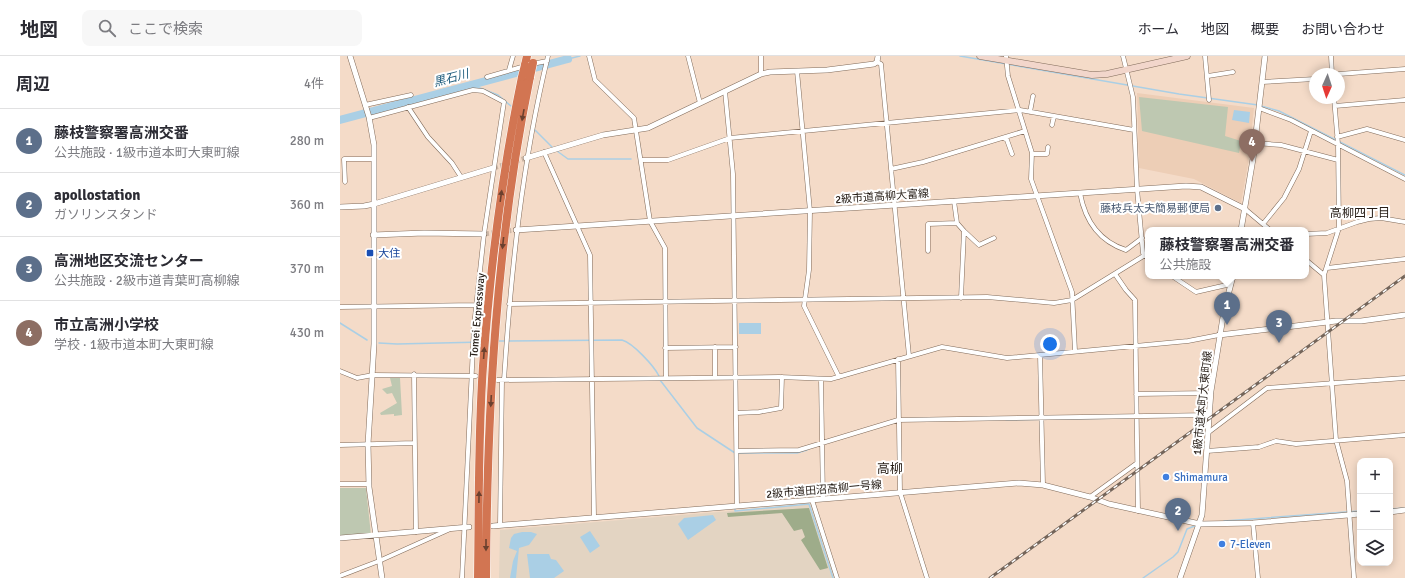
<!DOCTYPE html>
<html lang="ja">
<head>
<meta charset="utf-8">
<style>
  :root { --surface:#fff; --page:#f7f7f7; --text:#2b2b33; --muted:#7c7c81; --line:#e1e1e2; --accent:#db2777 }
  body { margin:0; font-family:Signika,"Noto Sans JP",sans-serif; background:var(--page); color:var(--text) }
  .controls { position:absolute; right:12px; bottom:12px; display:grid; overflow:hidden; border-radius:8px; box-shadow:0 2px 10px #0003 }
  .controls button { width:36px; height:36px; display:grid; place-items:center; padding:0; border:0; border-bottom:1px solid var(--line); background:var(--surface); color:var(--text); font:20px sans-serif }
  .compass { position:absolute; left:969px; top:12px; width:36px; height:36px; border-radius:50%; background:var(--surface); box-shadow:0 2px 10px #0003; rotate:183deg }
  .you { position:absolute; left:710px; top:288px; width:14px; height:14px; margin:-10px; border:3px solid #fff; border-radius:50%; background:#1a73e8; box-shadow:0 0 0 6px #1a73e833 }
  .badge { display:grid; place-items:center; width:26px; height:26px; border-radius:50%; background:var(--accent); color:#fff; font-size:13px; font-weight:700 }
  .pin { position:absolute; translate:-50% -33px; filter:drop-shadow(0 1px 2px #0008) }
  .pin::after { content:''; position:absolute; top:21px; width:14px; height:12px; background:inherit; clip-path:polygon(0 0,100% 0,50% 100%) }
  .popup { position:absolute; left:805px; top:171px; width:164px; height:52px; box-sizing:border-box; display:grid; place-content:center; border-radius:8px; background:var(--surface); filter:drop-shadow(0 1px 3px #0005); font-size:13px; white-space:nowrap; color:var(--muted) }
  .popup b { font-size:15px; color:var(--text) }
  .popup::after { content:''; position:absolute; left:50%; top:100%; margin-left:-8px; border:8px solid transparent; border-top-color:var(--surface) }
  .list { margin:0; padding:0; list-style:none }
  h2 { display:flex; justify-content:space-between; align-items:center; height:52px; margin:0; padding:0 16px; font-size:17px }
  h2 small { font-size:13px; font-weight:400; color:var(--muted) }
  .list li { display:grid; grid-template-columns:26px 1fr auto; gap:12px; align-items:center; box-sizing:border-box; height:64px; padding:0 16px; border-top:1px solid var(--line) }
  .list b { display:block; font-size:15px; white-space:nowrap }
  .list p { margin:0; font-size:13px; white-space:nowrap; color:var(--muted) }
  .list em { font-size:13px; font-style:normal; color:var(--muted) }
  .icon { flex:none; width:22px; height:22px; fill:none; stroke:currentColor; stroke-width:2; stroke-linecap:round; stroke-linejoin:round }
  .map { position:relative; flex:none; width:1065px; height:522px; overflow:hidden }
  header { display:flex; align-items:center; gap:24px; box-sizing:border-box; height:56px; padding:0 20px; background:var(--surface); border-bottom:1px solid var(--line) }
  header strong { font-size:19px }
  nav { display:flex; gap:22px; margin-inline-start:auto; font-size:14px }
  .search { width:280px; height:36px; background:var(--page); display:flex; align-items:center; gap:10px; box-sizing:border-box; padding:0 14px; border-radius:8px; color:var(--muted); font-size:15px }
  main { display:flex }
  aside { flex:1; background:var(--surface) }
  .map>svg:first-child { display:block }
</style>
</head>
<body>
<header>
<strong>地図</strong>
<div class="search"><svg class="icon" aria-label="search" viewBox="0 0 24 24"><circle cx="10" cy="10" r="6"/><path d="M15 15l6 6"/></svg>ここで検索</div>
<nav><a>ホーム</a><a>地図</a><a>概要</a><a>お問い合わせ</a></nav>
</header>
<main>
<aside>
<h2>周辺<small>4件</small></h2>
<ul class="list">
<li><span class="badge" style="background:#5c6f8a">1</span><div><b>藤枝警察署高洲交番</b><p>公共施設 · 1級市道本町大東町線</p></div><em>280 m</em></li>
<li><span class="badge" style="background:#5c6f8a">2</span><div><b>apollostation</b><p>ガソリンスタンド</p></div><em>360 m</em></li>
<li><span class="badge" style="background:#5c6f8a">3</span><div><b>高洲地区交流センター</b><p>公共施設 · 2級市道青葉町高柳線</p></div><em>370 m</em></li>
<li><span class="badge" style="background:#8d6e63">4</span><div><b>市立高洲小学校</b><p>学校 · 1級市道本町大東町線</p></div><em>430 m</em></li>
</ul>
</aside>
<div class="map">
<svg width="1065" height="522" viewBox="0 0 1065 522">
  <rect width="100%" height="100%" fill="#f4dbc8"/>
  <path fill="#e3d4c2" d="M474 448 496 522H159L160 474Z"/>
  <path fill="#edceb6" d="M797 37 914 52 908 108 901 147 854 123 799 112Z"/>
  <path fill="#bec8b1" d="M799 41 888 51 885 80 901 85 899 97 802 75Z
    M50 322H60L62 359 54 360V358L41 359 40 357 57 347 52 337 47 338 42 333 52 330Z
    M0 432H26L31 479 0 481Z"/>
  <path fill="#9eac8a" d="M469 452 488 512 480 514 461 484 465 481 462 473 454 475 442 457 388 461 387 457Z"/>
  <path fill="#aacfe5" d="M894 54 910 56 909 67 892 64Z
    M399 267H421V278H399Z
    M373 459 376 464 348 484 338 468 344 462Z
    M250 475 260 490 250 497 240 481Z
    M182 476H191L197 478 189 489 179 492 176 522H170L173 505 177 495 169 492 171 482 174 478Z
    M187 498H209L211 503 216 504 224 515 214 522H190Z"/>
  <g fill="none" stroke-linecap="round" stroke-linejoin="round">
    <path stroke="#aacfe5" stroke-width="1.5" d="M620 0 839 38 918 49
      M228 3 240 0
      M132 29 158 39 171 50
      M921 50 939 55 1065 119
      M194 73 214 93
      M217 95 228 103H291
      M0 267 27 284
      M159 285 282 284C293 287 314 310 319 320
      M39 287 57 288 143 286
      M320 324 357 372 395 397H457L467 394
      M666 364 788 362
      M395 451V455L469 448 493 522
      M1050 453 1065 452
      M884 465 1020 455
      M803 522 833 501 838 496 847 473 857 469"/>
    <path stroke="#aacfe5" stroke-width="8" d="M0 64 228 3"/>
    <path stroke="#cbb5a4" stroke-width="5" stroke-dasharray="5 2.5" stroke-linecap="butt" d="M153 112 186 102
      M144 178 176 174"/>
    <g stroke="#816b5a" stroke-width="5">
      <path id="minor" d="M249 0 255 24 294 62 310 165 325 192 326 322
        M348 0 360 47
        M666 0 668 20 692 97 691 123 732 236 735 295
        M783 0 793 41 797 133 803 197 808 202
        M865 0 869 44
        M991 0 992 18
        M537 6 541 8 569 300
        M192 8 207 5
        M169 14 173 0
        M457 15 470 155 469 214 464 250 499 321
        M421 18V0
        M999 18 1065 13
        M868 20 893 16
        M147 21 185 10
        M922 26 975 23
        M385 35 393 118 397 450
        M994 42 998 88 999 172 984 219 996 384 1007 425 1014 522
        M25 49 71 39
        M995 50 1065 44
        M68 51 88 81 112 107 121 121
        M919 52 951 64 1065 123
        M690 56 693 40
        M29 62 133 34 143 35 164 46 144 178 134 270 122 522
        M712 69 714 60
        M997 81 1027 73 1065 84
        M664 82 667 84 672 98
        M915 87 941 89 998 104
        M204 96 250 199 254 461
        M692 98H707L708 91
        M301 104H328L390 82 680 54 794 74
        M551 113 583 106 685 75
        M5 126 4 103H34
        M740 137C745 164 758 185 786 194L802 182
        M614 145 617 167 624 175 621 242
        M905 153 930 174
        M923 168 944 142 959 113 971 75
        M624 175 639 189 654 182
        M966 178 987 177 1017 166 1029 163 1041 162 1065 166
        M588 195V168L617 167
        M966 204 984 219
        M987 212 1065 203
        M775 218 786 234 795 244 798 455
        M832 220 856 236 891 228
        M169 248 647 241 714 247 732 244 805 199
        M0 251 136 249
        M375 291V322
        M325 292 396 291
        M700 299 703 429
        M558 303 560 436 587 522
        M0 315 17 322 33 319 136 320
        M74 318 76 476
        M481 323 483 443
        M157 324 439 321 491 323 602 291 667 302 848 285 879 279
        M164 324C171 215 182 107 208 0
        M796 338 871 337
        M396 357 419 356 441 352 442 321
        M869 376 927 332 1065 322
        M0 389 75 387
        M397 395 459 394 558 364 870 359
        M867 395 919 391 936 385 956 388 1065 379
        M0 428H29
        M750 441 797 407
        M472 444 497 522
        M913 467 918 522
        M160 469 162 324
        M0 520 39 505 108 474"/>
    </g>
    <g stroke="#816b5a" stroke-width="6">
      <path id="tertiary" d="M10 0 29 61 34 89V288L28 388 29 431 42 522
        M186 102 263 79 308 72 421 18 430 16 487 14 534 8 537 6 538 0
        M0 151 24 150 34 148 153 112
        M176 174 846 130 861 131 905 153
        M901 174 913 103 925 0
        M33 179 84 177 144 178
        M879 279 996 265H1021L1065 259
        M1050 456 1065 454
        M153 470 679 427 703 429 750 441 769 448 860 468 913 467 1020 458
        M0 482 129 471
        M840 522 862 459 871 335 884 255 893 220"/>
    </g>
    <g stroke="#816b5a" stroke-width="7">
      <path id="secondary" d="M640 0 752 19 767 18 847 0"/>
    </g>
    <g stroke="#fff" stroke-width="9">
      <path id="motorway" d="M185 9 187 0
        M138 522C139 451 138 380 143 310 150 213 162 117 182 21
        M146 522C147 354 156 186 190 21"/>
    </g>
    <use href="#minor" stroke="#fff" stroke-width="4"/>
    <use href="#tertiary" stroke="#fff" stroke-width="5"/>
    <use href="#secondary" stroke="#f2d6cb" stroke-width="6"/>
    <use href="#motorway" stroke="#d27552" stroke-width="8"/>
    <g stroke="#74655a" stroke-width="3">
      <path id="rail" d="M650 522 1065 220"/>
    </g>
    <use href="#rail" stroke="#fff" stroke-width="1.5" stroke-dasharray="4.5" stroke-linecap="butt"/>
    <g stroke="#fff" stroke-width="9" stroke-linecap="butt">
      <path id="motorway-bridge" d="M182 21 185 9
        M190 21 193 7"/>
    </g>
    <use href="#motorway-bridge" stroke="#d27552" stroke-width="8"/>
  </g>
  <defs><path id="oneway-solid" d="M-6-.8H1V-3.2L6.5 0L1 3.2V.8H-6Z"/></defs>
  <g fill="#6b402e">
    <use href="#oneway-solid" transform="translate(183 59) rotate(100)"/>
    <use href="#oneway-solid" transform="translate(161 140) rotate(-82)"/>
    <use href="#oneway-solid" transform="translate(163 187) rotate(96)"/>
    <use href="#oneway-solid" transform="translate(144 297) rotate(-86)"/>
    <use href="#oneway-solid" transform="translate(151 345) rotate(93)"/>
    <use href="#oneway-solid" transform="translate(139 441) rotate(-89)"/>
    <use href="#oneway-solid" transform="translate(146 489) rotate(90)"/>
  </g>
  <circle fill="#5c6f8a" stroke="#fff" stroke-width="1.5" cx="878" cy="152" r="4"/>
  <rect fill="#1a4fb4" stroke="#fff" stroke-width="1.5" x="26" y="193" width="8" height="8" rx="2"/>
  <g fill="#3f7fe0" stroke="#fff" stroke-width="1.5">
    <circle cx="826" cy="421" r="4"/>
    <circle cx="882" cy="488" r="4"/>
  </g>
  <g text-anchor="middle" stroke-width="4" stroke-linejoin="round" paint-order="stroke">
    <g font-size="11" fill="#261d16" stroke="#fff">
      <text transform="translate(542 140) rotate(-4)" y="4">2級市道高柳大富線</text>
      <text transform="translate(137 259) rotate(-85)" y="4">Tomei Expressway</text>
      <text transform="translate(862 347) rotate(-84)" y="4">1級市道本町大東町線</text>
      <text transform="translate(484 433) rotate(-5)" y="4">2級市道田沼高柳一号線</text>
    </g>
    <g font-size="11" fill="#4e5e75" stroke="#fff" text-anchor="end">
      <text x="870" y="156">藤枝兵太夫簡易郵便局</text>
    </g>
    <g font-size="11" fill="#164399" stroke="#fff" text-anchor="start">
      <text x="38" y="201">大住</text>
    </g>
    <g font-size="11" fill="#366cbe" stroke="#fff" text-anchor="start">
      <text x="834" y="425">Shimamura</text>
      <text x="890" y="492">7-Eleven</text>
    </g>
    <g font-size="12" font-style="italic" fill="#215e7e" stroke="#fff">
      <text transform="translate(111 22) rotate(-15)" y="4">黒石川</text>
    </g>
    <g font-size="12" fill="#261d16" stroke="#fff">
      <text x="1020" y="161">高柳四丁目</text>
    </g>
    <g font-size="13" fill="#261d16" stroke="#fff">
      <text x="550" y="417">高柳</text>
    </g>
  </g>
</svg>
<div class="controls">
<button>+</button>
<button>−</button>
<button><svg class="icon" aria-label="layers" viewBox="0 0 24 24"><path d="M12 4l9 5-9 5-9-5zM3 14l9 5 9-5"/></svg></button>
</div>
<svg class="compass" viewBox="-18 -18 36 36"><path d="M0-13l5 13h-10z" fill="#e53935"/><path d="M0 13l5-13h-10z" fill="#7c7c81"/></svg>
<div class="you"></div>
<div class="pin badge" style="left:887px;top:269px;background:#5c6f8a">1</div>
<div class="popup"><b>藤枝警察署高洲交番</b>公共施設</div>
<div class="pin badge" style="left:838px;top:475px;background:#5c6f8a">2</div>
<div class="pin badge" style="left:939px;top:287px;background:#5c6f8a">3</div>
<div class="pin badge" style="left:912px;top:106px;background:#8d6e63">4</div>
</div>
</main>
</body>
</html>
